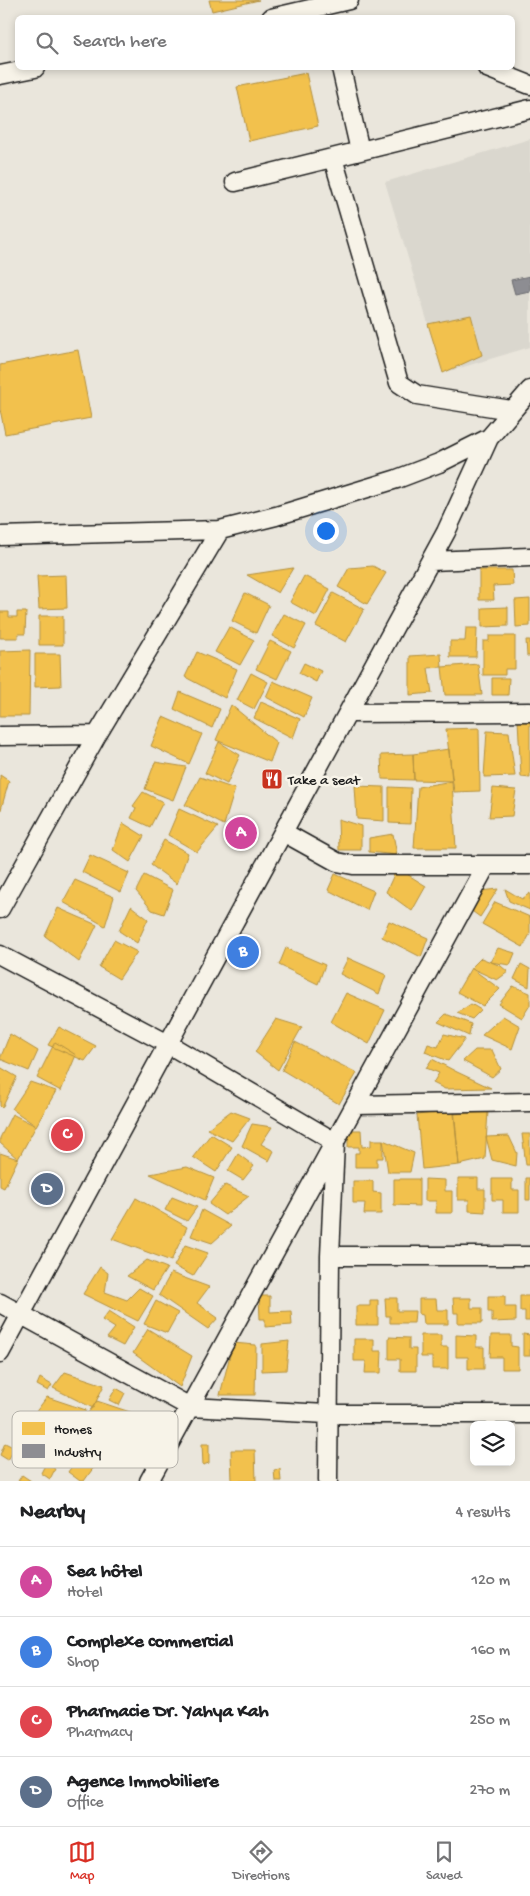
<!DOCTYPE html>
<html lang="en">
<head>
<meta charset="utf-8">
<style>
  :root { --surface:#fff; --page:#f6f6f6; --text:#202124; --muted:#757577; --line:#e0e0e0; --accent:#d93025 }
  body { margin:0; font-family:"Gochi Hand",sans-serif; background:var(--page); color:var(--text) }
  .controls { position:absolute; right:15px; bottom:15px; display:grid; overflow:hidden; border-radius:8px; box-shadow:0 2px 8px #0003 }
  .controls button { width:45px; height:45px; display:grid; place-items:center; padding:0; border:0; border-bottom:1px solid var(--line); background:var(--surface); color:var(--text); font:25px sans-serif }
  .you { position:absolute; left:325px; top:530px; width:18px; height:18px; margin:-12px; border:4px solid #fff; border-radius:50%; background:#1a73e8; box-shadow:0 0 0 8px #1a73e833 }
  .badge { display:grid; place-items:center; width:32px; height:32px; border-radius:50%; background:var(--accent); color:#fff; font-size:16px; font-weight:700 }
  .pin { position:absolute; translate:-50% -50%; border:2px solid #fff; box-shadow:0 1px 5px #0006 }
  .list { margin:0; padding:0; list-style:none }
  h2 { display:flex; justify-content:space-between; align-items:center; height:65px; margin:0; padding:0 20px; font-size:21px }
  h2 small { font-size:16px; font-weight:400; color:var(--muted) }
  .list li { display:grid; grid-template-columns:32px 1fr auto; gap:15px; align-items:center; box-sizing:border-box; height:70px; padding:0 20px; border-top:1px solid var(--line) }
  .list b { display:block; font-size:19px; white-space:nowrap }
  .list p { margin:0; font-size:16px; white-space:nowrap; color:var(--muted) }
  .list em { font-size:16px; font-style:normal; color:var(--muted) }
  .icon { flex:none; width:28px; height:28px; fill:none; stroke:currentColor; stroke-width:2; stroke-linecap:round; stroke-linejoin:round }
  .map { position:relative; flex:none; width:530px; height:1481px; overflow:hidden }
  .search { position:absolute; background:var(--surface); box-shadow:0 2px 8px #0003; left:15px; right:15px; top:15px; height:55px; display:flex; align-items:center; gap:12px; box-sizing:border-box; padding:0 18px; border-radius:8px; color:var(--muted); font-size:19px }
  .sheet { height:345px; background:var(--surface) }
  nav { display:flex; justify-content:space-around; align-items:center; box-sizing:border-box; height:70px; border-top:1px solid var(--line); background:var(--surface); font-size:14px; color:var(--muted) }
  nav a { display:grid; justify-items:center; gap:2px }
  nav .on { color:var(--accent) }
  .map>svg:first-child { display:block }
</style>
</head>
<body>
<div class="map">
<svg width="530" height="1481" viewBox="0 0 530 1481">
  <rect width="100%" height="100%" fill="#eae6dc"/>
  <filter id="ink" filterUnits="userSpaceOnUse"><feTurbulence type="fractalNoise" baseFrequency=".02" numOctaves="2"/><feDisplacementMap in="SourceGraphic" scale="10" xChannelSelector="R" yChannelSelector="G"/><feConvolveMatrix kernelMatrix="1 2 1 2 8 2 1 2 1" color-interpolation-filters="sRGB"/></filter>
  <g filter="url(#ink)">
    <path fill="#dad7ce" d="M530 139V347L443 373 385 182Z"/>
    <path fill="#f2c14e" stroke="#b2903f" d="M209 0H259L212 11Z
      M306 73 318 126 249 141 237 87Z
      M471 315 482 355 443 373 428 324Z
      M78 350 91 418 5 434 0 409V365Z
      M373 566 386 573 367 604 338 587 349 568Z
      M293 568 278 593 247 575Z
      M479 570H512L513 585 493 586 494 600H479Z
      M66 575 67 608 39 609 37 576Z
      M304 576 330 589 316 616 290 602Z
      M245 593 269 605 256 633 232 621Z
      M333 593 364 609 346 642 316 626Z
      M530 599V626L516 627 515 600Z
      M508 607V626L482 627V608Z
      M0 612H9V617H17V612H26L25 634H18V638H0Z
      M284 614 306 625 294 648 272 636Z
      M39 616H63V645H39Z
      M229 627 254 640 240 665 215 652Z
      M466 628H477L476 657H450V641H465Z
      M489 636H515V669H505V675H483V641H489Z
      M526 640H530V656H527Z
      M270 641 291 651 277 679 256 669Z
      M30 650 29 716H0V651Z
      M197 652 237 669 225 698 185 677Z
      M35 654H60L61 686 35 687Z
      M441 654 442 667 428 668 432 693 410 695V656Z
      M304 663 321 671 316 682 299 673Z
      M478 664 482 695H445L442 667Z
      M251 673 268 682 254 709 237 700Z
      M492 678H509L508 695H492Z
      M273 681 312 698 304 717 266 697Z
      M180 692 220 709 212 728 174 709Z
      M261 702 300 719 293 738 254 718Z
      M231 705 277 743 270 762 216 740Z
      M163 717 202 734 189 764 151 746Z
      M518 720H530V778L521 777Z
      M479 728 480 791 454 792 446 729Z
      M487 731 509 732 515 776 484 777Z
      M219 742 240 755 227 784 205 773Z
      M449 749 452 781 414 780 413 754Z
      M413 754 414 780 382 779 381 755Z
      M155 762 186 767 173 800 145 789Z
      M0 775 9 781 0 813Z
      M200 777 235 789 224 825 185 805Z
      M452 781 456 848H414L418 787Z
      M355 786 384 787V821L357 819Z
      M389 787 411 788 410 824 389 823Z
      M493 788 516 790 512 816 489 817Z
      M143 792 163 802 150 827 131 818 136 808 133 806Z
      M179 809 218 827 197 852 168 835Z
      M338 819 361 826V850H339Z
      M123 823 144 836 130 862 113 850Z
      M393 834 397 855 369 852V838Z
      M164 840 188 853 177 884 151 865Z
      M90 855 129 873 121 892 82 872Z
      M397 868 426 886 412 911 386 892Z
      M335 874 374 891 367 910 328 890Z
      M144 875 173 890 164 914 152 910 136 891Z
      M75 880 114 897 105 926 63 902Z
      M498 889 480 917 469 909 480 891Z
      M505 889 522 899 530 893V910L509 901Z
      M495 902 530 917V934L523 947 482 924Z
      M131 906 148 919 137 943 119 931Z
      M58 908 97 925 79 962 45 936Z
      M389 921 428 938 421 957 382 937Z
      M114 940 137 952 119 979 99 967Z
      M286 948 325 965 318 984 279 965Z
      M498 948 515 953 510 965 490 962Z
      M348 958 386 975 379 994 340 974Z
      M481 958 501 966 508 972 497 980 471 968Z
      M521 964 530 969 529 987 514 979Z
      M471 968 500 989 483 1006 457 992Z
      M513 986 530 993V1005L522 1018 499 1004Z
      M346 993 385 1010 369 1044 331 1022Z
      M471 1004 481 1010 472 1019 457 1013Z
      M446 1014 471 1024 469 1036 438 1022Z
      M503 1016 520 1026 512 1049 482 1035Z
      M276 1019 302 1027 278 1070 255 1052Z
      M59 1027 96 1046 85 1061 48 1045Z
      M10 1034 38 1051 29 1071 0 1059Z
      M444 1034 465 1039 448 1061 425 1052 428 1044 438 1047Z
      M55 1042 76 1055 61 1091 37 1078Z
      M295 1042 357 1073 339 1104 282 1070Z
      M475 1050H492L501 1069 492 1077 463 1061Z
      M432 1059 457 1072 491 1088 445 1089 433 1083 439 1073 426 1068Z
      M0 1067 17 1077 2 1108 0 1106Z
      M30 1082 56 1091 36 1126 12 1109Z
      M454 1108 459 1165 422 1169 417 1115 441 1112Z
      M231 1111 250 1118 232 1141 207 1129Z
      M488 1111 485 1159 459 1165 454 1114Z
      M12 1114 36 1126 18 1159 0 1143V1138Z
      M252 1124 272 1127 261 1144 274 1151 269 1161 242 1146Z
      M348 1130H361L362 1147 371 1146V1140H383V1158H377V1167H355V1153H359V1147H348Z
      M211 1134 232 1147 216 1172 193 1157Z
      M522 1134H530V1165H526Z
      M509 1136 517 1153 516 1166 492 1160 486 1137Z
      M383 1140 414 1153 410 1172H388Z
      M0 1153 18 1159 4 1188 0 1186Z
      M238 1154 254 1166 243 1180 228 1171Z
      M187 1167 214 1178 205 1200 150 1174Z
      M458 1178H478V1189H485V1212L469 1211V1200H458Z
      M526 1178H530V1200H526Z
      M394 1179H419V1206L394 1205Z
      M425 1179 445 1180V1191H452V1213H436V1201H425Z
      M492 1179H512V1190H519V1212H503V1200H492Z
      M353 1181H373V1192L381 1193V1214H364L365 1203H353Z
      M225 1185 249 1196 225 1215 209 1204Z
      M172 1197 197 1207 187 1221 165 1210Z
      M136 1198 187 1227 171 1261 112 1239Z
      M202 1210 231 1226 212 1243 191 1236Z
      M185 1245 208 1253 193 1276 174 1266Z
      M147 1260 167 1268 153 1290 127 1276Z
      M100 1267 108 1273 105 1292 127 1300 139 1288 153 1296 138 1321 83 1294Z
      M171 1273 209 1287 197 1303 218 1318 208 1329 159 1295Z
      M259 1296H270V1312L291 1311 292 1325 265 1327V1319H260Z
      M488 1296H505V1307H516V1321L492 1322V1312H488Z
      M520 1296H530V1321H525V1311H520Z
      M385 1298H397V1311H415L414 1323H390V1316H386Z
      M453 1298H471V1308H482V1323H458V1313H454Z
      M419 1299H436L437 1310H448V1324H424L423 1315 419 1314Z
      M370 1300H378V1325H356V1306H370Z
      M156 1301 178 1313 167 1333 144 1324Z
      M109 1311 134 1327 123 1346 107 1338 115 1328 102 1320Z
      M148 1329 192 1356 180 1387 133 1353Z
      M523 1334 530 1335V1356H523Z
      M421 1335H441V1347H448V1369H432V1357H421Z
      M456 1335 476 1336V1347H484V1369H468V1357H456Z
      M491 1335H511V1346L518 1347V1369H502V1357H490Z
      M389 1337 409 1338V1349H416V1371H400V1359H389Z
      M354 1339H374V1351H382L381 1373H365L366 1361H354Z
      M289 1341 286 1370 262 1371V1344Z
      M233 1343 256 1345 255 1395H220Z
      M65 1372 104 1385 93 1408 53 1388Z
      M40 1378 52 1385 48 1391 37 1385Z
      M116 1388 125 1393 119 1405 109 1400Z
      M47 1397 86 1410 75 1432 35 1413Z
      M97 1401 136 1414 125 1437 85 1417Z
      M5 1443 15 1448 8 1460 0 1455Z
      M202 1444H209V1463L203 1465Z
      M231 1450H255L256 1481H232Z
      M79 1456 94 1467 84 1481H80L68 1472Z
      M46 1463 55 1469 50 1479 41 1473Z
      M280 1469 281 1481H275L274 1470Z
      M22 1475 31 1481H18Z"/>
    <path fill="#8d8d92" stroke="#6b6b6f" d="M530 276V291L515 294 511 280Z"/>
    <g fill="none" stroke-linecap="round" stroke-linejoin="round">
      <g stroke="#1c1c1c" stroke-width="21">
        <path id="minor" d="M271 18 349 0
          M341 68 360 151
          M487 68 530 85
          M0 75 35 68
          M333 158 399 383 417 395 511 410
          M235 182 530 109
          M0 536 220 530 276 516 397 479 439 463 489 438
          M431 561 530 557
          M349 713 530 712
          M0 736 97 735
          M283 832 337 862 353 865H530
          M0 909 97 735 220 530
          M0 955 168 1044 335 1142 330 1256 328 1481
          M355 1105 530 1102
          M330 1256H530
          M0 1303 190 1407 327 1414H530
          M0 1353 446 532 489 438 530 390
          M149 1481 486 866"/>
      </g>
      <use href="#minor" stroke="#f7f3e8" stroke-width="18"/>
    </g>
  </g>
  <defs>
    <g id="restaurant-square" transform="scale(1.125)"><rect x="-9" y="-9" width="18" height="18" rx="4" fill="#c8321e" stroke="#f7f3e8"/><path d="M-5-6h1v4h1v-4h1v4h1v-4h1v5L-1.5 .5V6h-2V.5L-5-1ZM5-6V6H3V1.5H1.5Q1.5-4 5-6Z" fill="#fff"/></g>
  </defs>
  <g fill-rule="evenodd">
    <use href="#restaurant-square" x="272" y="779"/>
  </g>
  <g text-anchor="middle" stroke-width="5" stroke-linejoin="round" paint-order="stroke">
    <g font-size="15" fill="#1c1c1c" stroke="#f7f3e8" text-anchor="start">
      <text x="288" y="784">Take a seat</text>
    </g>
  </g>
  <rect x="12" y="1411" width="166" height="57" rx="8" fill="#f7f3e8" stroke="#b5b2ab" stroke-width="1"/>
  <rect x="22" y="1422" width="23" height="13" fill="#f2c14e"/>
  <rect x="22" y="1444" width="23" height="14" fill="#8d8d92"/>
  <g font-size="14" fill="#1c1c1c">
    <text x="54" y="1433">Homes</text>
    <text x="54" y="1456">Industry</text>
  </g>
</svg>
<div class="controls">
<button><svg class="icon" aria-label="layers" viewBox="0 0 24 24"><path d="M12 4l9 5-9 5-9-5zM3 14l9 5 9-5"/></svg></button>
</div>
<div class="you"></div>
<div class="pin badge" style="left:241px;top:833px;background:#d1479c">A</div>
<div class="pin badge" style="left:243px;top:952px;background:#3f7fe0">B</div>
<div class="pin badge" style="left:67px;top:1135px;background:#e0444e">C</div>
<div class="pin badge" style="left:47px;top:1189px;background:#5c6f8a">D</div>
<div class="search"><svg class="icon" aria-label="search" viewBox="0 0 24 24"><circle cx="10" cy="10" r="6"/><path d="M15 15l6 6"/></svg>Search here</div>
</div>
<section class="sheet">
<h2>Nearby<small>4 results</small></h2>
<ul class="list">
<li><span class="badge" style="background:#d1479c">A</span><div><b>Sea hôtel</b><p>Hotel</p></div><em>120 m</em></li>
<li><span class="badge" style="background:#3f7fe0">B</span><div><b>Complexe commercial</b><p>Shop</p></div><em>160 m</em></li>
<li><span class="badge" style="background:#e0444e">C</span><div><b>Pharmacie Dr. Yahya Kah</b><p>Pharmacy</p></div><em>250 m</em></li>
<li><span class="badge" style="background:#5c6f8a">D</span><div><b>Agence Immobiliere</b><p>Office</p></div><em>270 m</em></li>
</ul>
</section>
<nav>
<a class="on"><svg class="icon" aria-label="map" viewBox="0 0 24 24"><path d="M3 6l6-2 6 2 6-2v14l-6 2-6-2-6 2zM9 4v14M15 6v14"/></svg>Map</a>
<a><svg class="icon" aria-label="directions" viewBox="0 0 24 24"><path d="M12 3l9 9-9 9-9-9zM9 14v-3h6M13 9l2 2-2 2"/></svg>Directions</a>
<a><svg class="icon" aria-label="saved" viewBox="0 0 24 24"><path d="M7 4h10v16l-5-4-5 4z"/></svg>Saved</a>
</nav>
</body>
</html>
